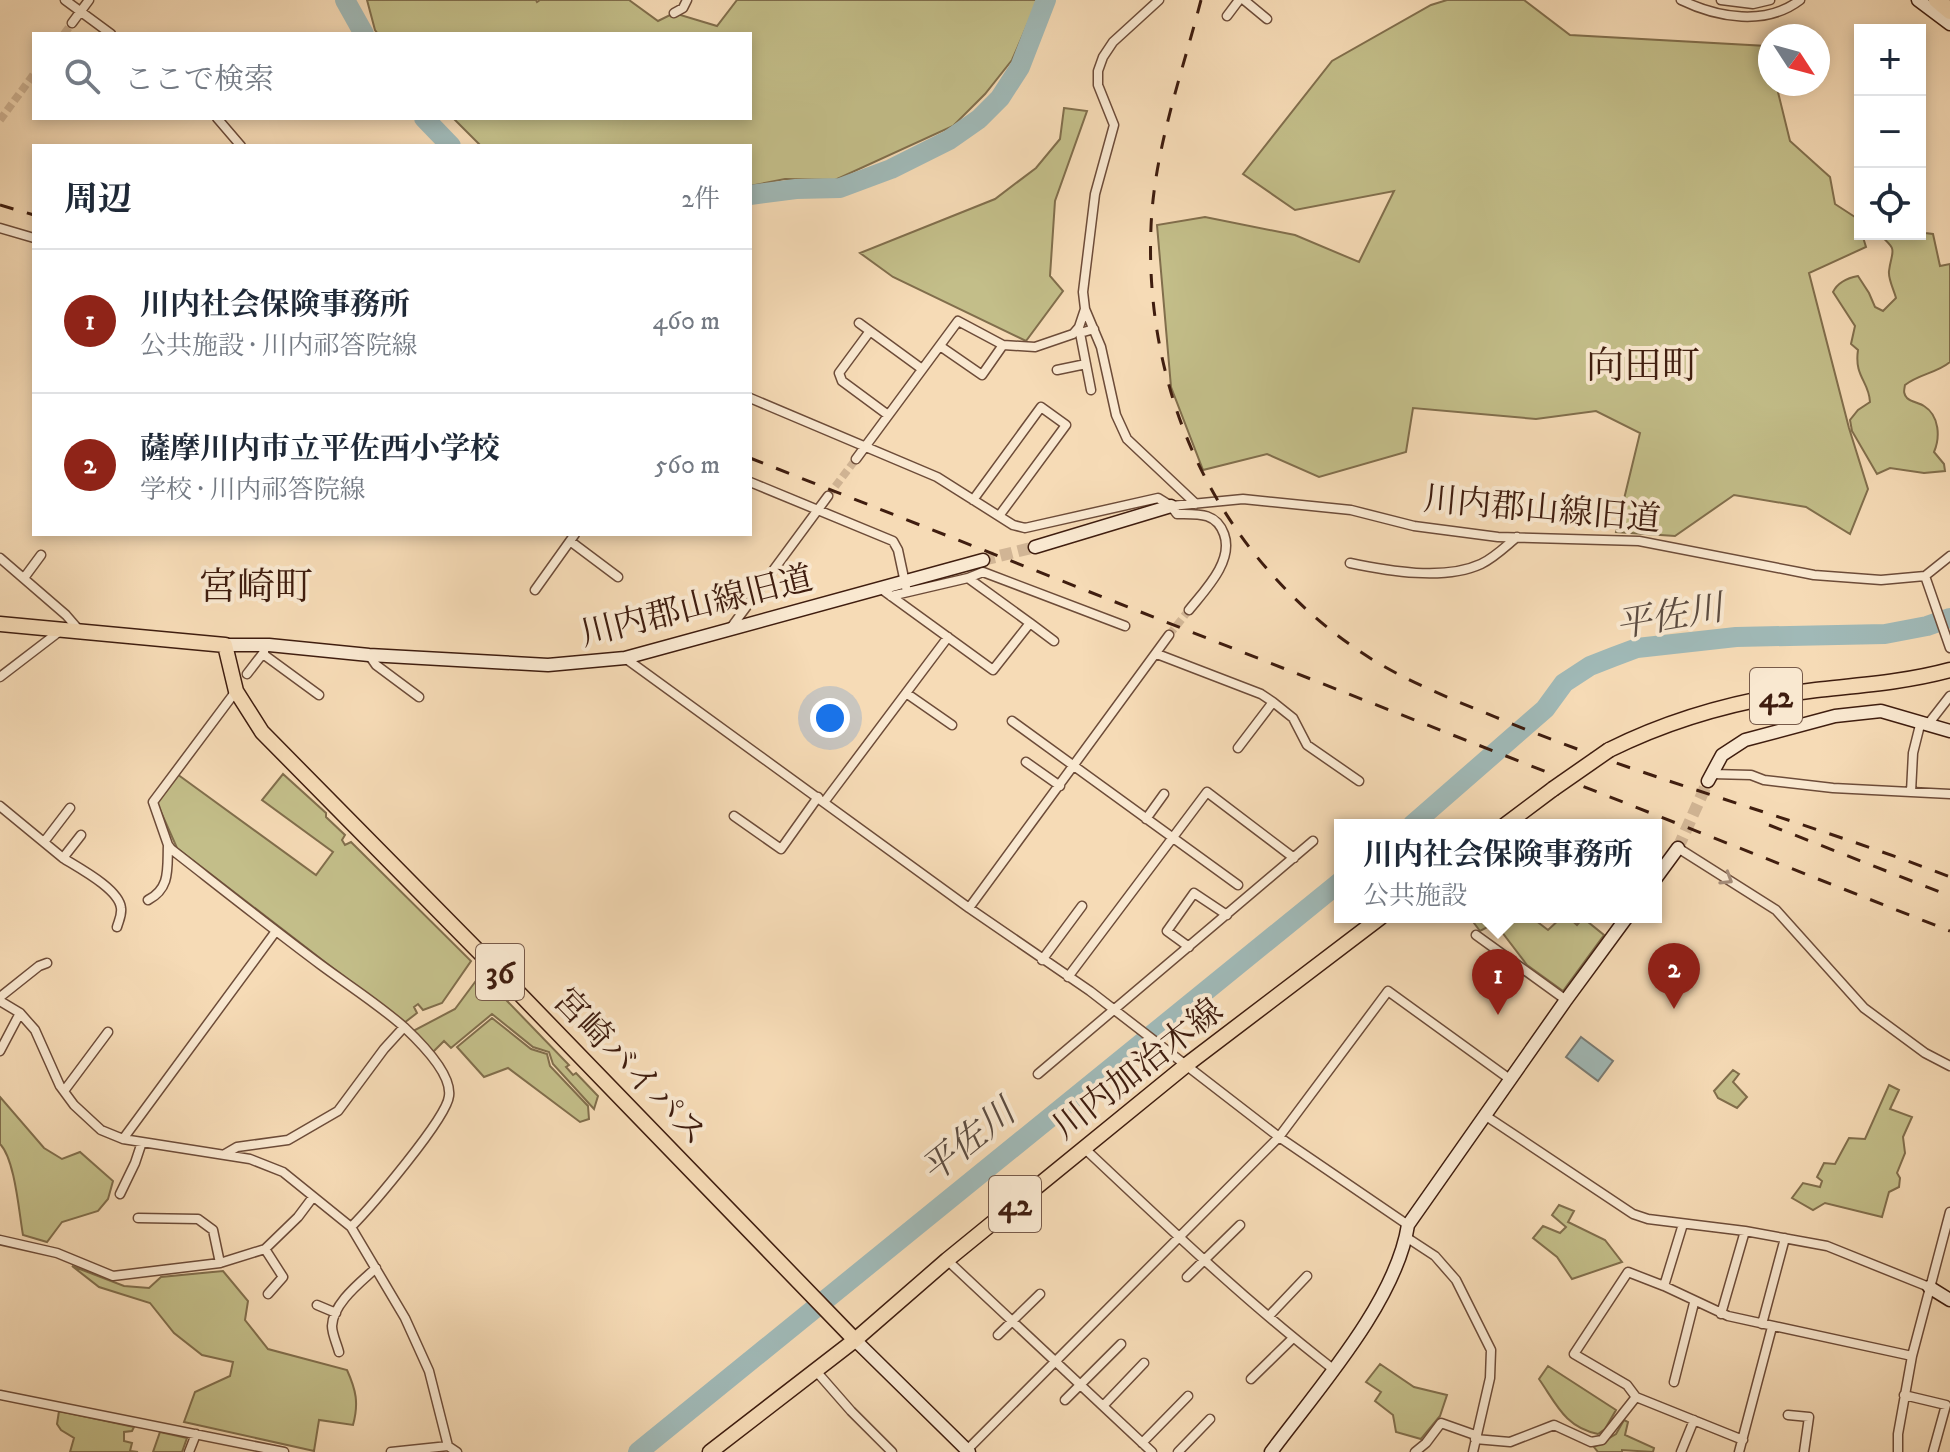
<!DOCTYPE html>
<html lang="ja">
<head>
<meta charset="utf-8">
<style>
  :root { --surface:#fff; --page:#f6f6f7; --text:#1f2937; --muted:#747a83; --line:#e0e1e3; --accent:#8f2418 }
  body { margin:0; font-family:"IM FELL DW Pica","Noto Serif JP",serif; background:var(--page); color:var(--text) }
  .controls { position:absolute; right:24px; top:24px; display:grid; overflow:hidden; border-radius:0px; box-shadow:0 4px 12px #0003 }
  .controls button { width:72px; height:72px; display:grid; place-items:center; padding:0; border:0; border-bottom:2px solid var(--line); background:var(--surface); color:var(--text); font:40px sans-serif }
  .compass { position:absolute; left:1758px; top:24px; width:72px; height:72px; border-radius:50%; background:var(--surface); box-shadow:0 4px 12px #0003; rotate:126deg }
  .you { position:absolute; left:830px; top:718px; width:28px; height:28px; margin:-20px; border:6px solid #fff; border-radius:50%; background:#1a73e8; box-shadow:0 0 0 12px #1a73e833 }
  .badge { display:grid; place-items:center; width:52px; height:52px; border-radius:50%; background:var(--accent); color:#fff; font-size:26px; font-weight:700 }
  .pin { position:absolute; translate:-50% -66px; filter:drop-shadow(0 2px 4px #0008) }
  .pin::after { content:''; position:absolute; top:42px; width:28px; height:24px; background:inherit; clip-path:polygon(0 0,100% 0,50% 100%) }
  .popup { position:absolute; left:1334px; top:819px; width:328px; height:104px; box-sizing:border-box; display:grid; place-content:center; border-radius:0px; background:var(--surface); filter:drop-shadow(0 2px 6px #0005); font-size:26px; white-space:nowrap; color:var(--muted) }
  .popup b { font-size:30px; color:var(--text) }
  .popup::after { content:''; position:absolute; left:50%; top:100%; margin-left:-16px; border:16px solid transparent; border-top-color:var(--surface) }
  .list { margin:0; padding:0; list-style:none }
  h2 { display:flex; justify-content:space-between; align-items:center; height:104px; margin:0; padding:0 32px; font-size:34px }
  h2 small { font-size:26px; font-weight:400; color:var(--muted) }
  .list li { display:grid; grid-template-columns:52px 1fr auto; gap:24px; align-items:center; box-sizing:border-box; height:144px; padding:0 32px; border-top:2px solid var(--line) }
  .list b { display:block; font-size:30px; white-space:nowrap }
  .list p { margin:0; font-size:26px; white-space:nowrap; color:var(--muted) }
  .list em { font-size:26px; font-style:normal; color:var(--muted) }
  .icon { flex:none; width:44px; height:44px; fill:none; stroke:currentColor; stroke-width:2; stroke-linecap:round; stroke-linejoin:round }
  .map { position:relative; flex:none; width:1950px; height:1452px; overflow:hidden }
  .search { position:absolute; background:var(--surface); box-shadow:0 4px 12px #0003; left:32px; top:32px; width:720px; height:88px; display:flex; align-items:center; gap:20px; box-sizing:border-box; padding:0 28px; border-radius:0px; color:var(--muted); font-size:30px }
  .panel { position:absolute; background:var(--surface); box-shadow:0 4px 12px #0003; left:32px; top:144px; width:720px; height:392px; border-radius:0px }
  .map>svg:first-child { display:block }
</style>
</head>
<body>
<div class="map">
<svg width="1950" height="1452" viewBox="0 0 1950 1452">
  <rect width="100%" height="100%" fill="#f6dbb6"/>
  <filter id="stains"><feTurbulence type="fractalNoise" baseFrequency=".0025" numOctaves="4"/><feColorMatrix values="0 0 0 0 .2 0 0 0 0 .09 0 0 0 0 .02 0 0 0 .5 -.17"/></filter>
  <radialGradient id="worn" r=".72"><stop offset=".6" stop-color="#630" stop-opacity="0"/><stop offset="1" stop-color="#630" stop-opacity=".3"/></radialGradient>
  <path fill="#c3be89" stroke="#816e4c" stroke-width="2" d="M367 0H536L537 2 540 0H629L658 21 674 13 717 26 737 0H1038L1012 60 985 94 953 126 835 180 785 179 750 186V146H481L453 118H750V34H378L375 30Z
    M1447 0H1524L1570 35 1767 46 1770 84H1776L1790 141 1830 177 1835 204 1858 219 1860 234H1862L1866 247 1809 273 1849 428 1868 489 1850 534 1806 507 1734 495 1675 536 1616 532 1640 433 1596 411 1536 419 1413 408 1406 452 1319 477 1267 454 1203 470 1171 387 1157 225 1205 217 1295 235 1359 262 1394 191 1295 210 1243 174 1332 61 1431 5Z
    M1064 108 1087 111 1055 201 1050 276 1063 291 1026 341 893 277 860 253 995 199 1036 168 1060 139Z
    M1920 229 1925 233 1933 234 1940 266 1950 264V362C1937 373 1919 374 1905 385 1904 391 1903 393 1907 398 1911 402 1920 403 1924 406 1940 416 1940 438 1934 452L1944 464 1945 471 1924 473 1890 468 1877 474 1852 431 1850 420 1858 410 1870 402C1869 381 1854 377 1858 350L1851 344 1855 326 1833 292C1838 282 1847 278 1858 276L1869 293 1875 307 1883 311 1896 298C1894 290 1888 279 1889 271 1892 248 1899 252 1879 234H1920Z
    M177 774 316 875 333 852 262 800 283 774 326 813V817L345 835 342 840 345 845 351 842 471 961 442 1003 423 1010 418 1004 414 1007 417 1013 404 1023 177 848 157 803Z
    M1474 917H1531L1548 930 1562 917H1568L1577 925 1583 918 1604 935 1563 991 1527 965 1495 923 1480 931 1471 919Z
    M481 974 569 1065 566 1067 573 1075 576 1073 598 1096 594 1109 553 1064 549 1052 533 1047 492 1014 451 1048 444 1041 432 1053 413 1031 455 1009Z
    M492 1018 531 1049 547 1054 550 1066 588 1106 589 1119 580 1122 508 1068 484 1077 457 1047Z
    M1733 1070 1739 1074 1733 1082 1747 1097 1737 1108 1718 1098 1714 1091Z
    M1889 1085 1899 1090 1890 1109 1912 1117 1903 1137 1905 1153 1897 1173 1900 1178 1899 1187 1889 1192 1882 1217 1825 1203 1813 1210 1792 1198 1803 1183 1820 1187 1822 1181 1817 1177 1824 1163 1835 1164 1849 1138 1865 1139Z
    M0 1097 44 1148 62 1159 80 1152 113 1181 108 1199 98 1211 62 1222 47 1242 23 1235C19 1213 15 1159 0 1144Z
    M1559 1205 1574 1211 1568 1222 1605 1240 1622 1262 1572 1279 1557 1257 1533 1238 1543 1226 1560 1233 1566 1227 1552 1215Z
    M72 1266 124 1286 149 1288 161 1277 223 1271 248 1301 245 1320 268 1349 347 1370C356 1390 359 1403 353 1425L319 1420 314 1451 184 1422 195 1392 230 1376 233 1362 202 1355 174 1333 150 1303 99 1287Z
    M1380 1364 1414 1387 1447 1395 1440 1416 1421 1439 1396 1432 1393 1415 1375 1401 1381 1392 1366 1382Z
    M1548 1366 1616 1410 1605 1429 1598 1434C1565 1427 1557 1405 1539 1379Z
    M59 1411 134 1427 132 1431 124 1432V1441L132 1443 130 1451 138 1452H70L74 1438 61 1430 57 1424Z
    M1624 1420 1628 1422 1625 1435 1654 1448 1653 1452 1622 1450V1452H1598L1594 1447 1616 1434Z
    M160 1432 187 1438 182 1452H153Z"/>
  <path fill="#a0b9b7" stroke="#797b74" stroke-width="2" d="M1581 1037 1613 1061 1598 1081 1566 1057Z"/>
  <g fill="none" stroke-linecap="round" stroke-linejoin="round">
    <path stroke="#a0b9b7" stroke-width="20" d="M345 0 364 34
      M424 118 451 146
      M750 195 796 189 840 188 891 169 949 140 979 119 1000 98 1020 67 1046 0
      M1412 825 1545 709 1564 683 1590 666 1613 657 1637 648 1736 637 1885 634 1927 626 1950 618
      M638 1452 1340 882"/>
    <path stroke="#d1b595" stroke-width="8" stroke-dasharray="8 4" stroke-linecap="butt" d="M64 34 72 23
      M0 120 34 74
      M828 496 856 459
      M1169 635 1189 610"/>
    <path stroke="#d1b595" stroke-width="12" stroke-dasharray="12 6" stroke-linecap="butt" d="M983 560 1035 547
      M1678 848 1708 781"/>
    <g stroke="#6d4c39" stroke-width="11">
      <path id="street" d="M65 0 111 34
        M1159 0 1113 42 1103 57 1098 71V85L1114 125 1095 194 1083 292 1085 309 1101 347 1116 415 1127 439 1196 504
        M1244 0 1267 19
        M1681 0C1718 18 1766 26 1800 0
        M1721 0 1753 4 1770 0
        M674 13 683 8 687 0
        M1227 16 1239 0
        M72 23 89 0
        M217 118 241 146
        M0 228 34 238
        M859 323 922 369
        M870 331 839 373 842 381 888 415
        M940 346 982 375 1003 345
        M1057 370 1086 364
        M1091 390 1080 333 1094 329
        M750 398 937 477 1013 525 1025 528 1158 498 1171 506 1177 514C1198 514 1216 512 1224 534 1234 561 1205 590 1189 610
        M856 459 958 321 1003 345 1035 347 1073 334 1079 327 1085 309
        M750 482 893 541 898 550 907 592
        M973 500 1041 407 1066 425 999 516
        M1171 506 1243 499 1351 510 1414 526 1498 537 1639 541 1814 575 1881 580 1925 576
        M570 541 618 577
        M0 558 66 615 79 630
        M1350 563C1388 571 1444 581 1481 564 1494 558 1506 546 1517 537
        M1925 576 1950 648
        M1925 576 1950 556
        M24 578 41 555
        M968 578 983 572 1125 626
        M880 588 993 670 1030 623 1054 641
        M535 590 575 534
        M891 596 968 578 1030 623
        M730 629 828 496
        M263 654 319 695
        M1157 654 1261 694 1273 702 1238 748
        M369 655 376 665 419 697
        M625 658 969 908 1090 991 1279 1137 1408 1225
        M247 674 264 652
        M0 677 60 631
        M236 691 153 802 168 845 171 849C221 888 270 927 321 965 348 985 378 1004 404 1027 420 1042 452 1074 449 1096 447 1118 370 1208 351 1227
        M906 693 952 725
        M1273 702 1293 718 1307 745 1359 781
        M1012 721 1238 885
        M1929 723 1950 696
        M1026 762 1060 786
        M1712 774 1751 775 1764 780 1833 788 1950 794
        M1911 792 1913 753 1921 721
        M825 801 948 637
        M0 806 63 858 81 835
        M734 816 781 849 818 797
        M1146 819 1164 794
        M44 842 70 808
        M1678 848 1776 910 1864 1008 1925 1053 1950 1066
        M63 858C79 868 119 889 121 908 122 915 119 920 117 927
        M148 900C171 888 167 868 168 845
        M969 908 1169 635
        M1476 935 1566 1000
        M1189 947 1167 931 1194 893 1227 915
        M1042 960 1082 906
        M1068 977 1207 792 1294 858
        M0 997 39 966 47 963
        M0 1001 20 1013 35 1030 60 1086 74 1105 101 1130 123 1139 250 1159 283 1172 351 1227 405 1318 429 1371 448 1446
        M0 1051 20 1013
        M1038 1074 1313 841
        M64 1091 108 1032
        M1486 1116 1633 1214 1648 1219 1745 1231 1827 1246 1929 1287
        M123 1139 276 931
        M1084 1148C1165 1224 1245 1301 1333 1369
        M225 1154 237 1147 288 1140 338 1111 384 1049 404 1027
        M120 1194 135 1163 142 1142
        M138 1218 198 1219 213 1230 220 1263
        M1406 1237 1435 1256 1456 1280 1491 1350 1490 1378 1473 1452
        M0 1240 57 1253 113 1276 220 1263 265 1249 298 1217 313 1197
        M265 1249 283 1277 268 1294
        M947 1260 1152 1452
        M1187 1277 1240 1225
        M1664 1286 1683 1224
        M317 1305 336 1313
        M1721 1314 1745 1231
        M1269 1316 1307 1276
        M1762 1324 1785 1238
        M998 1335 1040 1294
        M339 1352C337 1344 332 1334 332 1326 333 1303 361 1282 376 1268
        M816 1371 851 1411 892 1452
        M1251 1379 1293 1338
        M1674 1382 1694 1303
        M0 1395 284 1452
        M1904 1395 1946 1405 1933 1452
        M1065 1400 1121 1344
        M1103 1406 1144 1363
        M1788 1415 1809 1417 1804 1452
        M1475 1439 1510 1442 1554 1425 1591 1442 1602 1440 1636 1397
        M1743 1440 1636 1397 1627 1385 1574 1354 1628 1272 1664 1286 1728 1316 1912 1356
        M1142 1443 1188 1396
        M189 1452 196 1434
        M391 1452 448 1446 457 1452
        M965 1452 1279 1137 1388 991 1511 1080
        M1178 1452 1210 1419
        M1415 1452 1426 1443 1441 1423 1475 1435
        M1681 1452 1694 1420
        M1739 1452 1772 1327
        M1898 1452V1434L1912 1356 1950 1212"/>
    </g>
    <g stroke="#3f1d0f" stroke-width="15">
      <path id="secondary" d="M1918 0 1950 24
        M1035 547 1171 506
        M225 645H269L369 655 548 665 625 658 983 560
        M1708 781 1722 755 1745 740 1835 716 1881 711 1950 731
        M1656 878 1678 848
        M1929 1287 1950 1300
        M855 1340 969 1452
        M1271 1452C1317 1390 1396 1302 1408 1225L1566 1000 1627 917"/>
    </g>
    <g stroke="#3f1d0f" stroke-width="17">
      <path id="primary" d="M0 624 225 645 236 691 262 732 484 957 855 1340
        M1609 750C1675 717 1743 699 1816 690 1861 685 1906 682 1950 670
        M1505 825 1553 789
        M710 1452 855 1340 947 1260 1185 1066 1381 917"/>
    </g>
    <g stroke="#3f1d0f" stroke-width="19">
      <path id="highway" d="M1937 0 1950 11"/>
    </g>
    <use href="#street" stroke="#f9e8d0" stroke-width="8"/>
    <use href="#secondary" stroke="#f9e8d0" stroke-width="12"/>
    <use href="#primary" stroke="#f6dbb6" stroke-width="14"/>
    <use href="#highway" stroke="#f6dbb6" stroke-width="16"/>
    <path stroke="#3f1d0f" stroke-width="3" stroke-dasharray="14 14" stroke-linecap="butt" d="M1201 0C1182 74 1154 150 1151 227 1144 392 1215 549 1352 646 1398 679 1452 699 1505 721 1651 781 1803 820 1950 877
      M0 205 34 215
      M750 458 1950 931
      M1769 825 1950 896"/>
    <g stroke="#3f1d0f" stroke-width="17" stroke-linecap="butt">
      <path id="primary-bridge" d="M1553 789 1609 750"/>
    </g>
    <use href="#primary-bridge" stroke="#f6dbb6" stroke-width="14"/>
  </g>
  <defs><path id="oneway-chevron" d="M-2-3.5L2.5 0L-2 3.5" fill="none" stroke-width="1.6" stroke-linecap="round" stroke-linejoin="round" transform="scale(2)"/></defs>
  <use stroke="#a58d79" href="#oneway-chevron" transform="translate(1727 879) rotate(32)"/>
  <g text-anchor="middle" stroke-width="8" stroke-linejoin="round" paint-order="stroke">
    <g fill="#f9e8d0" stroke="#775a49" stroke-width="2">
      <rect x="1750" y="668" width="52" height="56" rx="6"/>
      <rect x="476" y="944" width="48" height="56" rx="6"/>
      <rect x="989" y="1176" width="52" height="56" rx="6"/>
    </g>
    <g font-size="32" font-weight="bold" fill="#3f1d0f">
      <text x="1776" y="707">42</text>
      <text x="500" y="983">36</text>
      <text x="1015" y="1215">42</text>
    </g>
    <g font-size="34" fill="#3f1d0f" stroke="#f9e8d0">
      <text transform="translate(1542 508) rotate(5)" y="12">川内郡山線旧道</text>
      <text transform="translate(696 605) rotate(-14)" y="12">川内郡山線旧道</text>
      <text transform="translate(631 1066) rotate(46)" y="12">宮崎バイパス</text>
      <text transform="translate(1137 1068) rotate(-38)" y="12">川内加治木線</text>
    </g>
    <g font-size="36" font-style="italic" fill="#5c4c41" stroke="#f9e8d0">
      <text transform="translate(1669 615) rotate(-10)" y="13">平佐川</text>
      <text transform="translate(967 1140) rotate(-39)" y="13">平佐川</text>
    </g>
    <g font-size="38" fill="#3f1d0f" stroke="#f9e8d0">
      <text x="1643" y="378">向田町</text>
      <text x="256" y="599">宮崎町</text>
    </g>
  </g>
  <rect width="100%" height="100%" filter="url(#stains)"/>
  <rect width="100%" height="100%" fill="url(#worn)"/>
</svg>
<div class="controls">
<button>+</button>
<button>−</button>
<button><svg class="icon" aria-label="locate" viewBox="0 0 24 24"><circle cx="12" cy="12" r="6"/><path d="M12 2v4M12 18v4M2 12h4M18 12h4"/></svg></button>
</div>
<svg class="compass" viewBox="-18 -18 36 36"><path d="M0-13l5 13h-10z" fill="#e53935"/><path d="M0 13l5-13h-10z" fill="#747a83"/></svg>
<div class="you"></div>
<div class="pin badge" style="left:1498px;top:1015px">1</div>
<div class="popup"><b>川内社会保険事務所</b>公共施設</div>
<div class="pin badge" style="left:1674px;top:1009px">2</div>
<div class="search"><svg class="icon" aria-label="search" viewBox="0 0 24 24"><circle cx="10" cy="10" r="6"/><path d="M15 15l6 6"/></svg>ここで検索</div>
<section class="panel">
<h2>周辺<small>2件</small></h2>
<ul class="list">
<li><span class="badge">1</span><div><b>川内社会保険事務所</b><p>公共施設 · 川内祁答院線</p></div><em>460 m</em></li>
<li><span class="badge">2</span><div><b>薩摩川内市立平佐西小学校</b><p>学校 · 川内祁答院線</p></div><em>560 m</em></li>
</ul>
</section>
</div>
</body>
</html>
